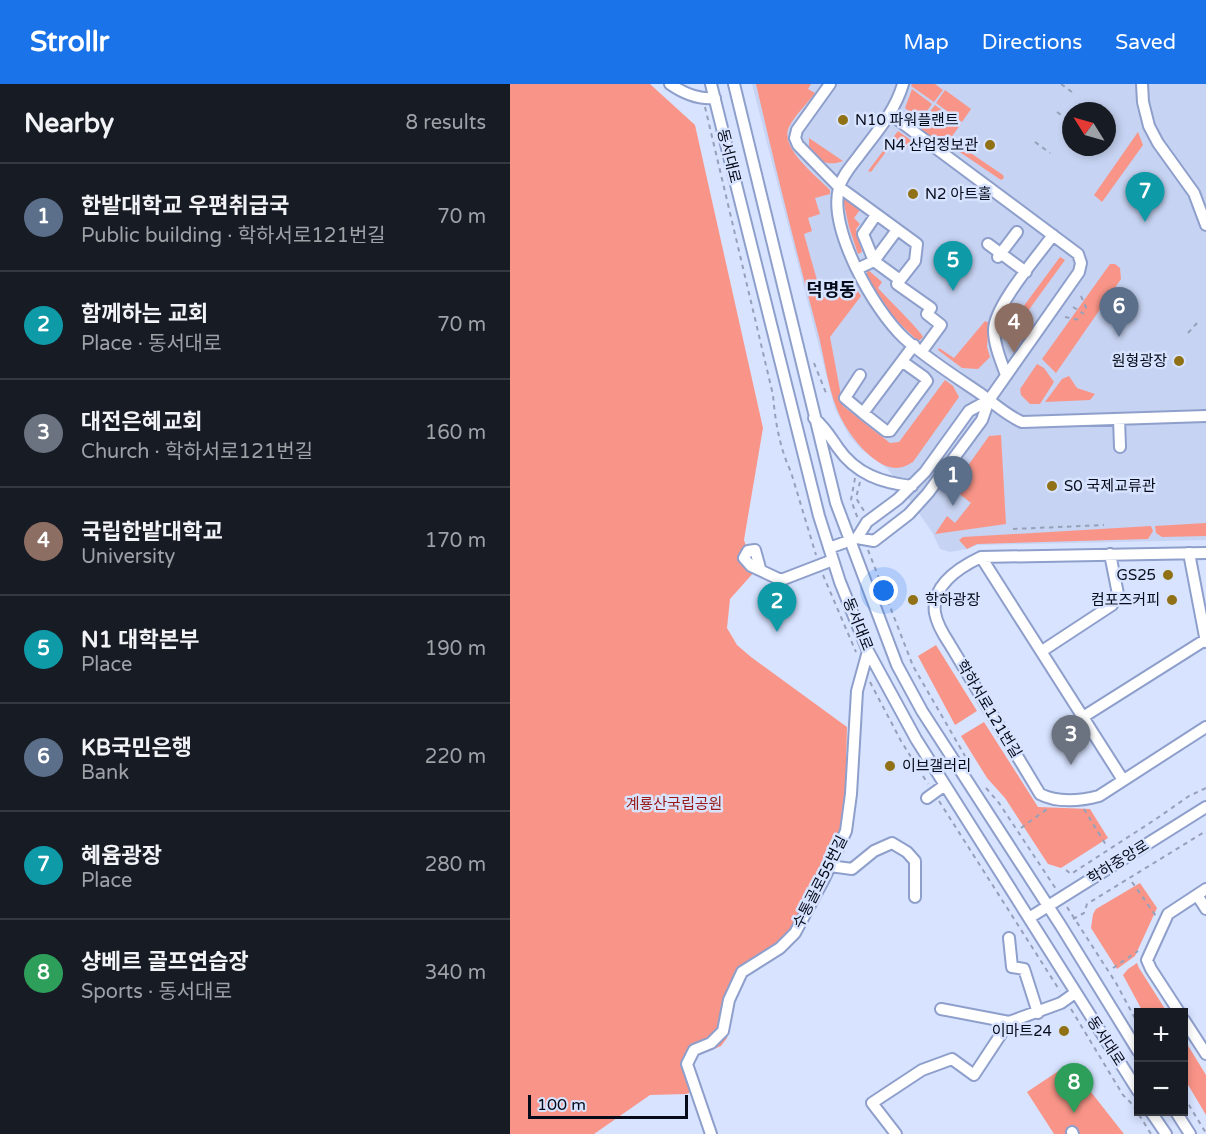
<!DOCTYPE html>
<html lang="en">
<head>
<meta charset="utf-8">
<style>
  :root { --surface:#171b24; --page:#20242c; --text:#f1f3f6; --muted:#9ea1a6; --line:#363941; --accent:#1a73e8 }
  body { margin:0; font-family:"Varela Round","Noto Sans KR",sans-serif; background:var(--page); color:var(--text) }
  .controls { position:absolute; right:18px; bottom:18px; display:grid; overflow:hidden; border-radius:0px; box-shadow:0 3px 9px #0003 }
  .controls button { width:54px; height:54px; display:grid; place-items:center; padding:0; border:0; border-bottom:2px solid var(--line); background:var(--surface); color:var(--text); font:30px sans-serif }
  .compass { position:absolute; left:552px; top:18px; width:54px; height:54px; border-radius:50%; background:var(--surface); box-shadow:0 3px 9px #0003; rotate:307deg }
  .scale { position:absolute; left:18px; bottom:15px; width:160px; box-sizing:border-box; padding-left:6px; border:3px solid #060b1a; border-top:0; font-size:16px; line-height:21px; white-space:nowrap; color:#060b1a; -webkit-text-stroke:4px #d7e3ff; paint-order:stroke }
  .you { position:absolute; left:374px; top:507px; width:21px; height:21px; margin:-15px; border:4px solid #fff; border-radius:50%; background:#1a73e8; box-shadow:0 0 0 9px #1a73e833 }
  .badge { display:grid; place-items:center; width:39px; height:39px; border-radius:50%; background:var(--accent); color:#fff; font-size:20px; font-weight:700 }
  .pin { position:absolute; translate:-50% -50px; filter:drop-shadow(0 2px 3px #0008) }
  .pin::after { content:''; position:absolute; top:32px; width:21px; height:18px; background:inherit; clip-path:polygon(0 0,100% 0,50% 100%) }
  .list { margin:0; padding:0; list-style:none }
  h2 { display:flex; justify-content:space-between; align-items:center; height:78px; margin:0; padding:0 24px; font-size:26px }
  h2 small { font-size:20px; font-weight:400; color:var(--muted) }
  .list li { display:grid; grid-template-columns:39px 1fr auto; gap:18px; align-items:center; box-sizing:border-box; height:108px; padding:0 24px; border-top:2px solid var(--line) }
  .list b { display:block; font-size:22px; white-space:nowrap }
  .list p { margin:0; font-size:20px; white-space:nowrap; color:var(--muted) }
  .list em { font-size:20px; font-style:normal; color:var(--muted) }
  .map { position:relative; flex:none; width:696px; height:1050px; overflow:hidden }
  header { display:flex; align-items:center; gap:36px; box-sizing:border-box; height:84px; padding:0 30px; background:var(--accent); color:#fff }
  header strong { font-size:28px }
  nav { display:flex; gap:33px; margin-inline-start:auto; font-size:21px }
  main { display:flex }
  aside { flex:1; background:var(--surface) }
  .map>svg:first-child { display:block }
</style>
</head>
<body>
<header>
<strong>Strollr</strong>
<nav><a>Map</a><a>Directions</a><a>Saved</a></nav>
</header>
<main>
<aside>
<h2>Nearby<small>8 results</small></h2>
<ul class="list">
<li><span class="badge" style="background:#5c6f8a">1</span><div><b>한밭대학교 우편취급국</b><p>Public building · 학하서로121번길</p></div><em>70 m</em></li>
<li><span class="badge" style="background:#0f9aa8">2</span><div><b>함께하는 교회</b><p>Place · 동서대로</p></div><em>70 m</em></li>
<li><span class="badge" style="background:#6b7280">3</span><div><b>대전은혜교회</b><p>Church · 학하서로121번길</p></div><em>160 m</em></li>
<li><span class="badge" style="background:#8d6e63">4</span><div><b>국립한밭대학교</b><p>University</p></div><em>170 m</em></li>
<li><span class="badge" style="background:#0f9aa8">5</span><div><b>N1 대학본부</b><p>Place</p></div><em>190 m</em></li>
<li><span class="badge" style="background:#5c6f8a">6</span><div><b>KB국민은행</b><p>Bank</p></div><em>220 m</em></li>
<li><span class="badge" style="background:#0f9aa8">7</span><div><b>혜윰광장</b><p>Place</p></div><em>280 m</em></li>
<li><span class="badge" style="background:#2e9e5b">8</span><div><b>샹베르 골프연습장</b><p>Sports · 동서대로</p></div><em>340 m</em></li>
</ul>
</aside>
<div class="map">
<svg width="696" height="1050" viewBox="0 0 696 1050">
  <rect width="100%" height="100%" fill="#d7e3ff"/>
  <path fill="#c6d3f2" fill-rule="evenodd" d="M242 0H696V456L467 461 457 465 440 468 430 465 422 448 378 385 351 365 340 353 325 325ZM561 27H597V63H561Z"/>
  <path fill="#f99588" d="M0 0H140L185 41 253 344 234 456 245 487 220 515 217 544 227 561 241 573 337 643 335 721 332 747 318 780 283 847 267 863 248 874 229 904 221 928 217 954 211 962 189 971 185 977 182 986 187 1006 176 1010 140 1011 84 1050H0Z
    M246 0H301L298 5 305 9C297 20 285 31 279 43 269 64 307 92 320 106V110L305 114 310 130 298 134 302 147 294 150 312 214 341 205 347 206 351 212 320 253 333 322 380 359 389 358 435 296 443 302 449 313 403 378C398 381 392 384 386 384 362 384 334 345 327 325 317 301 314 270 307 245 285 163 265 82 246 0Z
    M402 0H425L433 6 424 18 401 2Z
    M402 5 422 20 410 37 395 24Z
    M435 6 461 25 452 38 426 19Z
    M425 21 451 40 440 55 493 91 494 94 491 96 438 60 435 63 408 43Z
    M388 47 402 57 396 65 384 57 361 88 358 87Z
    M628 48 633 61 592 118 584 111Z
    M299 54 333 77C318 83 309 77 299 66Z
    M333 115 338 116 350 126 344 134 350 140 346 145 352 168 348 170 339 143Z
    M550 173 555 176 518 227 513 223Z
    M600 180H605L610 184 611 195 546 289 532 275Z
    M357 185 372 198 368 204C375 212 411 247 413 253L410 256H407C392 242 354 207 357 185Z
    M475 237 479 239 477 263 480 273 468 285 452 284 428 266 429 264 444 274Z
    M527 280 534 284 544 298 530 320H520L511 311 510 305Z
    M559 292 567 304 585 310 580 316 535 318 552 295Z
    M491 351 496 440 425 450 437 432 445 439 461 419 442 404 479 352Z
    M696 439V452L652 453 646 449 645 442Z
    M641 442 643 447 638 455 467 460 457 465 449 456 453 453Z
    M426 561 467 627 445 641 408 572Z
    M474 638 528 723 580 725 598 754 551 784 538 780 495 714 477 694 451 652Z
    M630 799 647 824 625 872 607 885 581 844 583 830 586 825Z
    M627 879 629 884 657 928H633L613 891 618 885Z
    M674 955 696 991V1031L674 994Z
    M559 980 614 1050H544L517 1008Z"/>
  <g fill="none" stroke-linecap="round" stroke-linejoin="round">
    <g stroke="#8e9fcb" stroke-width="14">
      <path id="minor" d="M160 0C173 9 188 16 205 14
        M201 0 309 432 330 498 358 567 406 655 628 1007
        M224 0 326 419 387 581 412 627 551 842 628 967
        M320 0 287 46 285 54 288 61 329 103 407 160 405 177 387 200 421 224 417 230 431 241 412 267
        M393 0C385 28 365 50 348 73 341 82 332 92 329 104 318 145 364 226 394 254 416 274 446 293 471 310 485 320 496 331 512 338L696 332
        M632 0 633 18 639 42 648 59 684 109 696 141
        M387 146 364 177 390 196
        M478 160 516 188
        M488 173 507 148
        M347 185 364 177 353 150 366 131
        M350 291 335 314 353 329 404 261
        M496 291C491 277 484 261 484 246 484 222 528 172 543 151
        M353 329 376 347H380L417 297 414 293 393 278
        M304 334C316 345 319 351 328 364 346 390 372 399 402 402
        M609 335 610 363
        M347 454 357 438 388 415 415 388 459 327 479 316
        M319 464 347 454 364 457 399 430 418 409 472 336 479 316 569 188 571 179 568 170 380 30
        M679 469 696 558
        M696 469 471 473C450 483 421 501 425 529 427 540 433 550 439 559L530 710C547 719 571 717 589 712L696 643
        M471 473 613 696
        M250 484 245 466 238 467 234 474 241 482 271 496 323 476
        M532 567 602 521 608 510 600 470
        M573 633 695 556
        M417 714 435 701
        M320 782 342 785 364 767 382 759 397 768 405 777V813
        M687 811 696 825
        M519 834 696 723
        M499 854 502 883 514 885 528 929
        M431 925 499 938
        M669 928 641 885 637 876 658 830 696 805
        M674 936 696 970
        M641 1028 656 1050
        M666 1028 680 1050
        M562 1048 563 1050
        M201 1050 177 980 184 966 201 959 213 947 219 916 232 888 270 864 285 849 314 795 336 747 341 710 347 607 358 567
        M386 1050 362 1019 412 986 442 975 464 991 499 938 551 919 565 909"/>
    </g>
    <path stroke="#96a0b8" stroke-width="2" stroke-dasharray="4.5 4.5" stroke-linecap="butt" d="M551 0 562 8
      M195 23 263 311C265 337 270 365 281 388L306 471
      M547 28 561 38
      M525 58 540 69
      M571 212 577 226
      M563 223 574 230
      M555 233 570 236
      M678 249 687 239
      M304 279 316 309
      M345 394 341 416 348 435
      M350 398 346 414 354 427
      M503 445 594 441
      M358 466 403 582 455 672
      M313 491 346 568
      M360 598 391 657 418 700
      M476 704 489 719 546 805
      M429 717 550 907
      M574 725 596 761
      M511 744 537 725
      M556 786 561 790 646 735 679 712 696 704
      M622 798 646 832
      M557 823 606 899 628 940
      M563 835 574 829 577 820 696 747
      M603 884 628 867
      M561 925 613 1011 623 1021 641 1050
      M674 1013 696 1049"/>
    <use href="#minor" stroke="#fff" stroke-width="10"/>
  </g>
  <g fill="#907116" stroke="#d7e3ff" stroke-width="2">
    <circle cx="333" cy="36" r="6"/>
    <circle cx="480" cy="61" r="6"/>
    <circle cx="403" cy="110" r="6"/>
    <circle cx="669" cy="277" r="6"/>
    <circle cx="542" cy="402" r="6"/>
    <circle cx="658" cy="491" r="6"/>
    <circle cx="403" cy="516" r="6"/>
    <circle cx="662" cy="516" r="6"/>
    <circle cx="380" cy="682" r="6"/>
    <circle cx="554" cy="947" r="6"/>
  </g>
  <g text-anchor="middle" stroke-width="5" stroke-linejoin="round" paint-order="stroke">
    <g font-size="15" fill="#060b1a" stroke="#d7e3ff" text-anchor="start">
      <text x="345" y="41">N10 파워플랜트</text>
      <text x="468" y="66" text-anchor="end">N4 산업정보관</text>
      <text x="415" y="115">N2 아트홀</text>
      <text x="657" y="282" text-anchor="end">원형광장</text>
      <text x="554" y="407">S0 국제교류관</text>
      <text x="646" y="496" text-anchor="end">GS25</text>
      <text x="415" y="521">학하광장</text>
      <text x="650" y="521" text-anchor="end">컴포즈커피</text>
      <text x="392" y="687">이브갤러리</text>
      <text x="542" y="952" text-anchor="end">이마트24</text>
    </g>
    <g font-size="15" fill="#060b1a" stroke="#d7e3ff">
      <text transform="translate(219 72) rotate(76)" y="5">동서대로</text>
      <text transform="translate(348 540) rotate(68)" y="5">동서대로</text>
      <text transform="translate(479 625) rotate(59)" y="5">학하서로121번길</text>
      <text transform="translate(608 778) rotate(-32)" y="5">학하중앙로</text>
      <text transform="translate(310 798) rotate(-63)" y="5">수통골로55번길</text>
      <text transform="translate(596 957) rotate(57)" y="5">동서대로</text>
    </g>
    <g font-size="15" fill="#961915" stroke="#d7e3ff">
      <text x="164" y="725">계룡산국립공원</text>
    </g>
    <g font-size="18" font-weight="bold" fill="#060b1a" stroke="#d7e3ff">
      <text x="321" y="212">덕명동</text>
    </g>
  </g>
</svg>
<div class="controls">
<button>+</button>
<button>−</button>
</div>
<svg class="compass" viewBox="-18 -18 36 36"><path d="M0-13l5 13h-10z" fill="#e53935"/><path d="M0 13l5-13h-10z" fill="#9ea1a6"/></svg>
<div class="scale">100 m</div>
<div class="you"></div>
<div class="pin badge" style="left:443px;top:422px;background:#5c6f8a">1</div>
<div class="pin badge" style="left:267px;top:548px;background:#0f9aa8">2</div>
<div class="pin badge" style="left:561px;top:681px;background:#6b7280">3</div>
<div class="pin badge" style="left:504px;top:269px;background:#8d6e63">4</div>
<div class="pin badge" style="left:443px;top:207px;background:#0f9aa8">5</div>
<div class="pin badge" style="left:609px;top:253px;background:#5c6f8a">6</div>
<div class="pin badge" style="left:635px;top:138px;background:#0f9aa8">7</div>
<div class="pin badge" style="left:564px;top:1029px;background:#2e9e5b">8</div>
</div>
</main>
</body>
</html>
